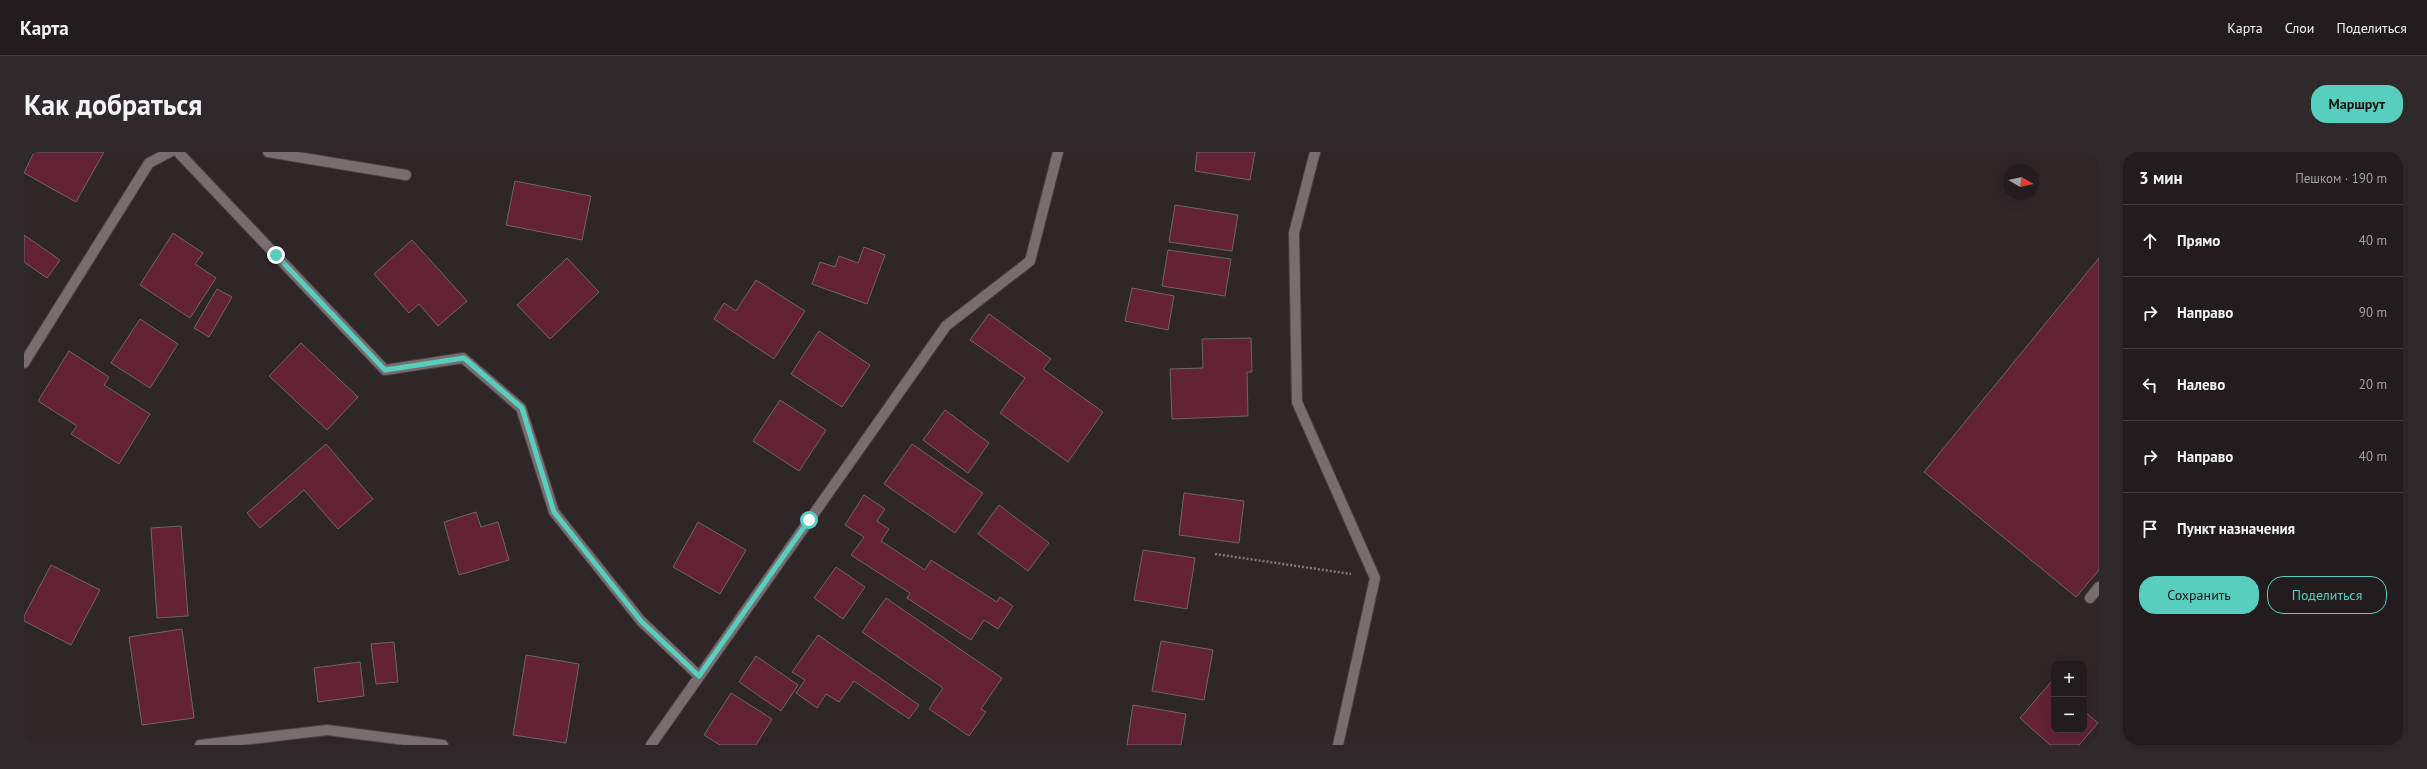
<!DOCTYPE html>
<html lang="ru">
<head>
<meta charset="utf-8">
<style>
  :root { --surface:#231c1e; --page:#2f292b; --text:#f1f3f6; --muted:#a3a1a4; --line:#403a3c; --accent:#58cebf }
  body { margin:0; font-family:"PT Sans",sans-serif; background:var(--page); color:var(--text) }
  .controls { position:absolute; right:12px; bottom:12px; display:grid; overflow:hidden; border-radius:8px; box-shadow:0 4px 16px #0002 }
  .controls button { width:36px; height:36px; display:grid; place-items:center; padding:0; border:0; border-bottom:1px solid var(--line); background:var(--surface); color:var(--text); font:20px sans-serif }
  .compass { position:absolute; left:1979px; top:12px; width:36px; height:36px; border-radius:50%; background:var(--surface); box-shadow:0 4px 16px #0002; rotate:99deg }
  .stop { position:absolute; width:12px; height:12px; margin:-9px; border:3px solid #58cebf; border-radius:50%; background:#fff }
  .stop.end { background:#58cebf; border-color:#fff; box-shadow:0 1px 4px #0008 }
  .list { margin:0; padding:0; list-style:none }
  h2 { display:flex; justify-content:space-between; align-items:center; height:52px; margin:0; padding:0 16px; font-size:17px }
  h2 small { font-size:13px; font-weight:400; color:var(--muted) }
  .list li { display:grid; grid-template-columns:26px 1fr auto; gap:12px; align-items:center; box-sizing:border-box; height:72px; padding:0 16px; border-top:1px solid var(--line) }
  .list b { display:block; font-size:15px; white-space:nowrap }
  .list em { font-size:13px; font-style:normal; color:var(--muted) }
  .actions { display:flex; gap:8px; padding:12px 16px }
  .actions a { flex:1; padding:9px 0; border:1px solid var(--accent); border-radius:16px; text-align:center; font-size:14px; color:var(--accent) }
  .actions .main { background:var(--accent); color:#111 }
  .icon { flex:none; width:22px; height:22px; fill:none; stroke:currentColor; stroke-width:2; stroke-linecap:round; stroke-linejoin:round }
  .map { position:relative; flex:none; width:2075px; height:593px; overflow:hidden; border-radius:16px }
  header { display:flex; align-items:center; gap:24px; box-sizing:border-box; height:56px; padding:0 20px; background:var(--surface); border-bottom:1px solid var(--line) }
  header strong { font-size:19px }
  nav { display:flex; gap:22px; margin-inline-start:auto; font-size:14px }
  .intro { display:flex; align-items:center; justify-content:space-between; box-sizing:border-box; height:96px; padding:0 24px }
  h1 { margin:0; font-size:28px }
  .button { padding:10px 18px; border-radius:16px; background:var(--accent); color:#111; font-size:14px; font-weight:700 }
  main { display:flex; gap:24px; padding:0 24px }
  aside { flex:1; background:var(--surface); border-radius:16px; box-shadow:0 4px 16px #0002 }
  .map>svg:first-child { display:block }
</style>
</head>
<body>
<header>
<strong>Карта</strong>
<nav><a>Карта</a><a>Слои</a><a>Поделиться</a></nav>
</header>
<div class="intro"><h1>Как добраться</h1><a class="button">Маршрут</a></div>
<main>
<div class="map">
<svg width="2075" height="593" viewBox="0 0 2075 593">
  <rect width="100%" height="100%" fill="#2f2628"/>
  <path fill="#632236" stroke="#6f6567" d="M10 0H80L52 50 0 21Z
    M1173 0H1231L1226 28 1171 19Z
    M491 29 567 44 558 88 482 73Z
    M1151 53 1214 63 1208 99 1145 90Z
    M149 81 179 101 171 112 192 126 166 166 116 133Z
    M0 83 36 108 23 126 0 110Z
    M388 88 443 149 414 174 395 152 385 161 350 122Z
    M840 95 861 103 843 152 788 132 796 110 811 115 815 104 834 111Z
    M1144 98 1207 107 1201 144 1138 134Z
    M543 106 575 140 526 187 493 153Z
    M2075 106V418L2052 445 1900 320Z
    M732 128 781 159 750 207 690 167 700 151 712 159Z
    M1108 136 1150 144 1144 178 1101 169Z
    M193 137 208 145 185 185 170 176Z
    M965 162 1027 207 1019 217 1079 260 1044 310 976 261 1001 226 946 188Z
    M116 167 154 192 126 236 87 211Z
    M795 179 846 213 818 255 767 222Z
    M1227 186 1228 220H1223L1224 264 1148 267 1146 217 1179 216 1178 187Z
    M277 191 334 245 303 278 245 224Z
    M45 199 85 225 80 233 126 262 95 312 47 282 53 274 14 249Z
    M756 248 802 278 775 319 729 289Z
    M921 258 965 291 944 321 899 288Z
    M302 292 349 347 314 377 280 338 236 376 223 361Z
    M888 292 959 341 931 381 860 332Z
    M1160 341 1220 349 1215 391 1155 383Z
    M840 343 861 357 853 369 865 377 857 389 901 418 907 408 973 450 976 445 989 454 974 477 960 468 947 488 883 446 886 441 827 403 840 385 821 373Z
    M975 353 1025 391 1004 419 954 382Z
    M452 360 457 375 474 370 485 408 435 423 420 370Z
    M674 370 722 398 696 442 649 415Z
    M157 374 164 464 133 466 127 376Z
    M1119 398 1171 406 1163 457 1110 448Z
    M27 413 76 438 47 493 0 469V464Z
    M812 415 841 435 819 467 790 446Z
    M862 446 978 526 957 557 962 560 945 584 905 557 919 536 838 480Z
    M158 477 170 566 118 573 105 485Z
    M794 483 895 553 885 567 830 529 815 550 802 542 793 556 772 541 781 528 768 520Z
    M1137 489 1189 498 1180 548 1128 539Z
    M370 490 374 530 352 532 347 492Z
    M502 503 555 512 542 591 489 583Z
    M732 504 774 533 757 559 715 530Z
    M336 510 340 544 294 550 290 516Z
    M2027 530 2030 532V578H2060V559L2074 571 2055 593H2026L1996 566Z
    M707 541 748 567 732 593H696L680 583Z
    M1109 553 1162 562 1157 593H1103Z"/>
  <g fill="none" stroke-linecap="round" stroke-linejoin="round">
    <g stroke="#494143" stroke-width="12">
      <path id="service" d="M154 0 361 218 439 206 497 256 530 360 617 469 675 524
        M244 0 382 23
        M1291 0 1270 81 1273 250 1351 426 1314 593
        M0 211 125 11 146 0
        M2066 446 2075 435
        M176 593 303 578 419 593
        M627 593 922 174 1006 109 1034 0"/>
    </g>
    <path stroke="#80787a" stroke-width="2.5" stroke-dasharray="2 2" stroke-linecap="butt" d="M1191 402 1327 422"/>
    <use href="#service" stroke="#786e70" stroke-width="10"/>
  </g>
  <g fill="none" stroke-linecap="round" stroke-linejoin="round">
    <path stroke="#58cebf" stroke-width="5" d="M252 103 361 218 440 206 498 256 530 360 617 469 675 524 785 368"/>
  </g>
</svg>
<div class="controls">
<button>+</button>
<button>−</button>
</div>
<svg class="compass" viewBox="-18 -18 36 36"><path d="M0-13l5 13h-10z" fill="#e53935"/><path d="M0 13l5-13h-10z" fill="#a3a1a4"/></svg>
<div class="stop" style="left:785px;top:368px"></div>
<div class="stop end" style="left:252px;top:103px"></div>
</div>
<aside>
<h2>3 мин<small>Пешком · 190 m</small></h2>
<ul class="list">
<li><svg class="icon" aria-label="ahead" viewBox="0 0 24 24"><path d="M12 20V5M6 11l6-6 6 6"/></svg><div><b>Прямо</b></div><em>40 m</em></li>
<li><svg class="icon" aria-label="right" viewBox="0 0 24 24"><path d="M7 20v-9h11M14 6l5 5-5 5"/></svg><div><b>Направо</b></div><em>90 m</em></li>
<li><svg class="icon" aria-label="left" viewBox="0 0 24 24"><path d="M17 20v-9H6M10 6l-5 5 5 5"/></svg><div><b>Налево</b></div><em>20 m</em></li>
<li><svg class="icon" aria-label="right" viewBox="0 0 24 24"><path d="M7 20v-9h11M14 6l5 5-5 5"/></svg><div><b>Направо</b></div><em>40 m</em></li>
<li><svg class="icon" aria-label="arrive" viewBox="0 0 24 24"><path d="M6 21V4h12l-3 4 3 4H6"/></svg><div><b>Пункт назначения</b></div></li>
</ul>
<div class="actions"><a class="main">Сохранить</a><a>Поделиться</a></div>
</aside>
</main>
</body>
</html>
